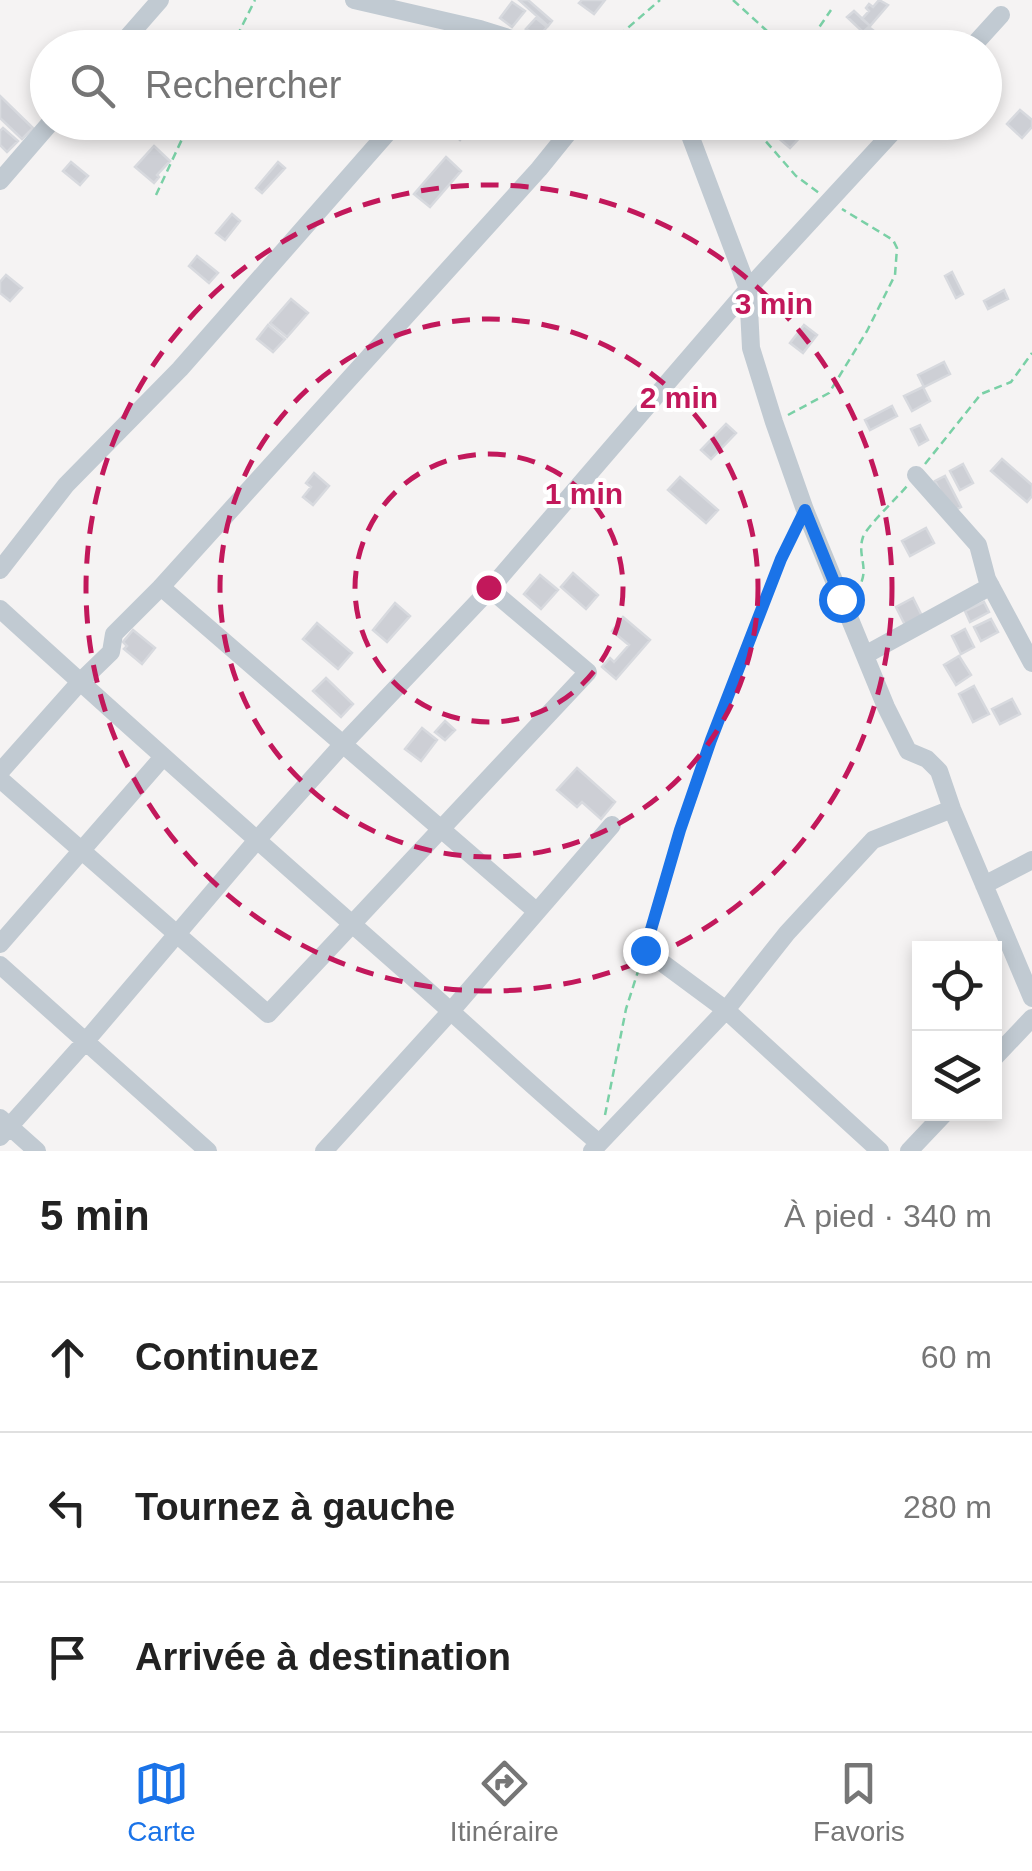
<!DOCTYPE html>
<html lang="fr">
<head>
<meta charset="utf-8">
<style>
  :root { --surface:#fff; --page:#f2f2f2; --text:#222; --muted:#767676; --line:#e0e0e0; --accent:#1a73e8 }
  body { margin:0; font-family:Arial,sans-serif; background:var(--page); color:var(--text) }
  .controls { position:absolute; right:30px; bottom:30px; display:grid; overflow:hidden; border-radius:0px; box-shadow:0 5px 15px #0003 }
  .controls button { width:90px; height:90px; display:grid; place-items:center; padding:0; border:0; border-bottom:2px solid var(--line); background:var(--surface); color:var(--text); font:50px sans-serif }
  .stop { position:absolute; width:30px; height:30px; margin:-22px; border:8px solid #1a73e8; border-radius:50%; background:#fff }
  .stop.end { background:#1a73e8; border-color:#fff; box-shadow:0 2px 10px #0008 }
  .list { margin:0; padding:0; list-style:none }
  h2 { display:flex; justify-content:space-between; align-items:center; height:130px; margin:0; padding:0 40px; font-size:42px }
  h2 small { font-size:32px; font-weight:400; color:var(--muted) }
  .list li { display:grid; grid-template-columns:65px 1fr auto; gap:30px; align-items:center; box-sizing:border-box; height:150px; padding:0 40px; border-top:2px solid var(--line) }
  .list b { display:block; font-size:38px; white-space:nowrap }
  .list em { font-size:32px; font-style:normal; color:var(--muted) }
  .icon { flex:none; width:55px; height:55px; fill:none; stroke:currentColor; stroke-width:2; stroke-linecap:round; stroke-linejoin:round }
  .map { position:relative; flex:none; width:1032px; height:1151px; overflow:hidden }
  .search { position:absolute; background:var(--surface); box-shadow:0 5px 15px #0003; left:30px; right:30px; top:30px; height:110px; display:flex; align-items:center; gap:25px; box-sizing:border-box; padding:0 35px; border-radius:55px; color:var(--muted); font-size:38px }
  .sheet { height:580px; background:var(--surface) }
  nav { display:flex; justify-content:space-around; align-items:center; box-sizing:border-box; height:140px; border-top:2px solid var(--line); background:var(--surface); font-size:28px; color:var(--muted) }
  nav a { display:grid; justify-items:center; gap:5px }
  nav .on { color:var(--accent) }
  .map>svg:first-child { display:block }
</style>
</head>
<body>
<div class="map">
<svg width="1032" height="1151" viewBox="0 0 1032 1151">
  <rect width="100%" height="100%" fill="#f5f3f3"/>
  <path fill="#cdcfd5" stroke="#d7d9de" stroke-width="2.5" d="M519 0H528L552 21 548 26Z
    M582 0H605L594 14 579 3Z
    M879 0 888 5 870 26 862 19 869 11 866 8 869 4 873 7Z
    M512 2 525 11 512 27 500 18Z
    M854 11 870 26 863 32 847 17Z
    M536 18 547 27 539 36 526 29Z
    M870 28 891 44 888 48H870L860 40Z
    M0 96 33 128 22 139 0 118Z
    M1020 110 1032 120V127L1022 138 1007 124Z
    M450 122H476L460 140 445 127Z
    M760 122H790L803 134 790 148Z
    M3 128 18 141 7 152 0 145V131Z
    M154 146 170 161 157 175 159 177 154 183 135 167Z
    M446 157 461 171 430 207 414 194Z
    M71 162 88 176 80 185 63 171Z
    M278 162 285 168 262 193 256 188Z
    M232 214 240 221 225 240 216 233Z
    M197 256 218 273 209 283 189 266Z
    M952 272 963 294 956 298 945 276Z
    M6 275 22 288 10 301 0 293V282Z
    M1004 290 1008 299 988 309 984 301Z
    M291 299 308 313 287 337 270 323Z
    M268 325 285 339 273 352 257 339Z
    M804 325 817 335 803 353 790 343Z
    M944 362 950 374 924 387 918 375Z
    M923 387 930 401 912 411 904 396Z
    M892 406 897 416 870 430 865 420Z
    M726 424 736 433 711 459 701 450Z
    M920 425 928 440 919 445 911 429Z
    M1002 459 1032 485V496L1027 502 991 471Z
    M963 464 973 483 960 490 950 471Z
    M314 473 329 486 313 505 303 497 311 487 306 483Z
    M945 476 961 507 951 512 935 481Z
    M680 477 718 510 706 523 668 490Z
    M926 528 934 543 910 556 902 541Z
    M573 573 598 595 586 609 561 587Z
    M540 575 558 590 541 609 524 594Z
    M913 598 922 616 905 625 896 607Z
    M984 602 989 612 970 622 965 611Z
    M395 603 410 616 387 642 373 630Z
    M623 617 650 640 616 679 602 667 610 658 614 662 629 645 612 631Z
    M991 619 998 632 981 641 974 627Z
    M317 623 352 653 338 669 303 639Z
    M965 629 974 647 961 654 952 636Z
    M133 630 155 648 142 664 124 649 127 646 123 642Z
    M959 656 971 675 956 685 944 665Z
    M326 678 353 704 341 717 313 691Z
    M974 686 989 714 973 722 959 694Z
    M1012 699 1020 714 1000 724 992 709Z
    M445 721 455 730 445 740 435 732Z
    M422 728 437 740 421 761 405 749Z
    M577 768 615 802 601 819 582 802 577 807 557 790Z"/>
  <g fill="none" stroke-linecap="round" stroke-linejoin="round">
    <path stroke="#7ad0a6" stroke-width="2.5" stroke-dasharray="8 5" stroke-linecap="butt" d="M733 0 767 31 775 45 783 48
      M231 48 255 0
      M613 48 623 32 660 0
      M805 48 831 10
      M725 122H733
      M749 122 796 176 819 193
      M156 195 190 122
      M788 415 829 393 867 331 895 275 897 248 893 240 842 209
      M925 464 981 394 1011 382 1032 353
      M855 593C873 570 856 558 863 537 867 526 897 498 907 486
      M649 935 680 830 711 741 781 559 796 529
      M605 1115 626 1009 641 962"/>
    <path stroke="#c1cad2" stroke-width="18" d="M354 0 480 29 540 48
      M118 48 160 0
      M463 48 480 29
      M971 48 1001 15
      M685 122 748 289 751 348 774 422 805 510 886 707 908 751 927 759 939 771 952 809 1032 998
      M0 181 51 122
      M916 475 978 545 987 579 1032 663
      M0 570 66 485 180 369 397 122
      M161 587 536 911
      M0 609C138 735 278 859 418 982 479 1036 537 1091 599 1143
      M865 655 991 586
      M0 772 80 682 111 652 114 634 161 587 539 169 577 122
      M0 779 268 1014 588 672 490 589
      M984 885 1032 860
      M0 944 163 757
      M645 950 726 1010 880 1151
      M0 965 208 1151
      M994 1058 1032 1018
      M0 1118 37 1151
      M0 1137 85 1042 257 840 343 744 490 589 748 289 902 122
      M324 1151 451 1011 612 825
      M592 1151 726 1010 787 933 873 840 952 809
      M909 1151 944 1114"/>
  </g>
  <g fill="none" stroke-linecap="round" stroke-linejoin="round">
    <path stroke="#1a73e8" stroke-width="12" d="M645 950 680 830 711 740 781 559 805 510 841 599"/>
  </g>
  <g fill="none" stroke="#c2185b" stroke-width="5" stroke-dasharray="18 12">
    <circle cx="489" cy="588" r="134"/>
    <circle cx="489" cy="588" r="269"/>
    <circle cx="489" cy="588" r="403"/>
  </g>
  <circle cx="489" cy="588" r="15" fill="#c2185b" stroke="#fff" stroke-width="5"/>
  <g font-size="30" text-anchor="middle" font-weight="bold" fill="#c2185b" stroke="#fff" stroke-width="8" stroke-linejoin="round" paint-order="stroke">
    <text x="774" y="314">3 min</text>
    <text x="679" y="408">2 min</text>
    <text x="584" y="504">1 min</text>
  </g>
</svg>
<div class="controls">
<button><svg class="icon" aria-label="locate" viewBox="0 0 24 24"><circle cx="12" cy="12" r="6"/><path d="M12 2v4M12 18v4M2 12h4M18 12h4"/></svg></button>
<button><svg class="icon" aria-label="layers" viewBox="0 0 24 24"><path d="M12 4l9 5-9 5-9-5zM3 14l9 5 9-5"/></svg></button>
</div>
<div class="stop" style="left:841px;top:599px"></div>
<div class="stop end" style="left:645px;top:950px"></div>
<div class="search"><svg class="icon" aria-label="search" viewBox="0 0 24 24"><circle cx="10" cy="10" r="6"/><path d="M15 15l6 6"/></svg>Rechercher</div>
</div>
<section class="sheet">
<h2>5 min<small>À pied · 340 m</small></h2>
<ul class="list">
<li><svg class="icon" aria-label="ahead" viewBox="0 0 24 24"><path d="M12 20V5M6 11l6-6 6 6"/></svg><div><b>Continuez</b></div><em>60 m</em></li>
<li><svg class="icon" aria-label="left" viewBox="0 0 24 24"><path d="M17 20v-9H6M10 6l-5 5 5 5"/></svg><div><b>Tournez à gauche</b></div><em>280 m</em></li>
<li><svg class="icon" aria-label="arrive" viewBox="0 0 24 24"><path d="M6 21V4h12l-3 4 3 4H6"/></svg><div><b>Arrivée à destination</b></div></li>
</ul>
</section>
<nav>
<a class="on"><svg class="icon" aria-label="map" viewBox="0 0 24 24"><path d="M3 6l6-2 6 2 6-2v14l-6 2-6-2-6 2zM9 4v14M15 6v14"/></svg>Carte</a>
<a><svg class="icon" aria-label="directions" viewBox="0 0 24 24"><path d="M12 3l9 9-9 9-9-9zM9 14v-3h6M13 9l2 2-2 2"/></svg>Itinéraire</a>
<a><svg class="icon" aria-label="saved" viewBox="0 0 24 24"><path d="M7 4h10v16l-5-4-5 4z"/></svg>Favoris</a>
</nav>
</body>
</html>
